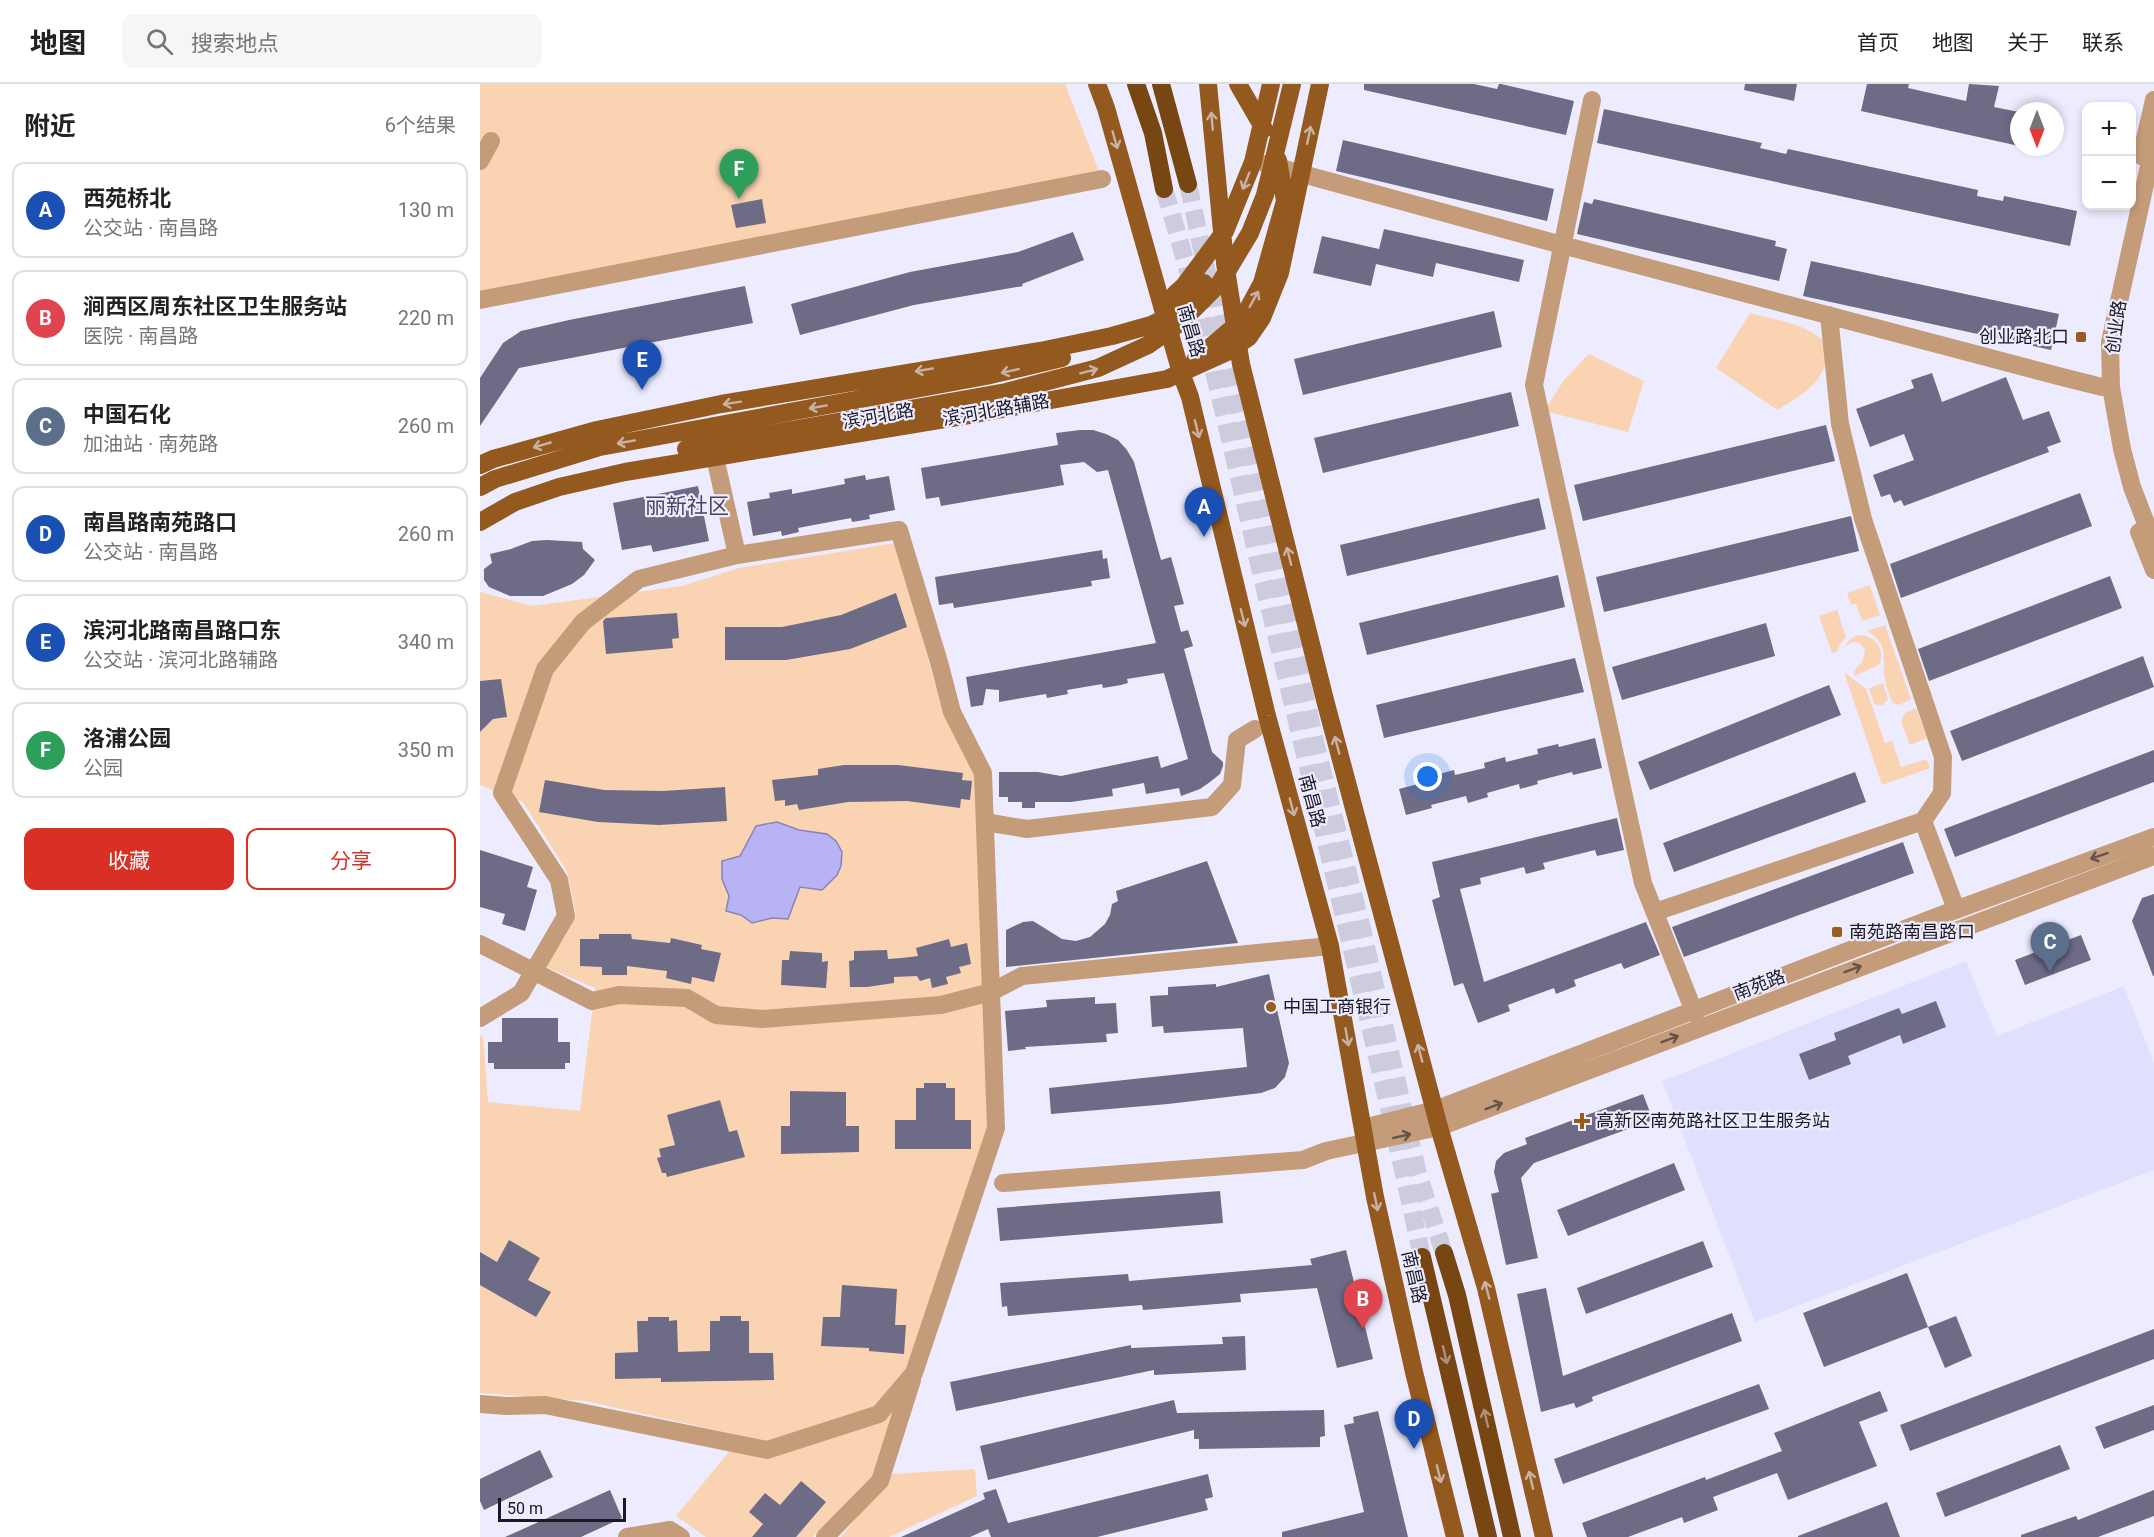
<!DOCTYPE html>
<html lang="zh">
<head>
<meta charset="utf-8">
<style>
  :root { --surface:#fff; --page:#f6f6f6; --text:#222; --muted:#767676; --line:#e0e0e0; --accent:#d93025 }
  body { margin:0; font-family:Roboto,"Noto Sans SC",sans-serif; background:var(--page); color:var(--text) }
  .controls { position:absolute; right:18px; top:18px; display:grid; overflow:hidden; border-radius:12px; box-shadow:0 3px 9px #0003 }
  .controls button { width:54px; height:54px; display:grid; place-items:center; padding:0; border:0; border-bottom:2px solid var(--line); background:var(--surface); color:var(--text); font:30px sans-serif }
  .compass { position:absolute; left:1530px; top:18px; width:54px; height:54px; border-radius:50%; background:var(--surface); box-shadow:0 3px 9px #0003; rotate:180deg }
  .scale { position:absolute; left:18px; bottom:15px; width:128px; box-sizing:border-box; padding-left:6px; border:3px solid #191823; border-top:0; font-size:16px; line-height:21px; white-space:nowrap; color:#191823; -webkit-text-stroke:4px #edecff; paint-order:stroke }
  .you { position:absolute; left:948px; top:693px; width:21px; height:21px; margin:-15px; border:4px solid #fff; border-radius:50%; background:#1a73e8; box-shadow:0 0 0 9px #1a73e833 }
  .badge { display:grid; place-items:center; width:39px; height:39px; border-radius:50%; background:var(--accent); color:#fff; font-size:20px; font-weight:700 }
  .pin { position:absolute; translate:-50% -50px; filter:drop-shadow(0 2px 3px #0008) }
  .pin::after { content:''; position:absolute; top:32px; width:21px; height:18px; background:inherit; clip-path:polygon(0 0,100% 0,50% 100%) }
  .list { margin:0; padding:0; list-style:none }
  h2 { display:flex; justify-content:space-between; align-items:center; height:78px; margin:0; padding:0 24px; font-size:26px }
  h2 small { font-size:20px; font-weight:400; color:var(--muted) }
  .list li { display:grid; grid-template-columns:39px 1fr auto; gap:18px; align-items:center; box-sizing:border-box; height:96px; margin:0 12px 12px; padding:0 12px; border:2px solid var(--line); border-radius:12px }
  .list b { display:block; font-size:22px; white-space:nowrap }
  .list p { margin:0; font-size:20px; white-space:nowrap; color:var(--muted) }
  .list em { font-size:20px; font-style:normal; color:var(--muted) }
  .actions { display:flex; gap:12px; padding:18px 24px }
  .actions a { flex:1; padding:14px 0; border:2px solid var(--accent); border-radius:12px; text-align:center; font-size:21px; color:var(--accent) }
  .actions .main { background:var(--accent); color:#fff }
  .icon { flex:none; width:33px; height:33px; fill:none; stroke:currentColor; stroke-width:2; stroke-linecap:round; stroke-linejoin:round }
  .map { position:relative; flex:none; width:1674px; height:1453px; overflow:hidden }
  header { display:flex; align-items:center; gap:36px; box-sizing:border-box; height:84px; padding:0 30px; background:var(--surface); border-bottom:2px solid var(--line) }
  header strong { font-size:28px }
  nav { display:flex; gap:33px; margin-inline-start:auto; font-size:21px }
  .search { width:420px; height:54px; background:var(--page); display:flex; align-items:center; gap:15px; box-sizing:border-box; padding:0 21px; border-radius:12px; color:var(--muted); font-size:22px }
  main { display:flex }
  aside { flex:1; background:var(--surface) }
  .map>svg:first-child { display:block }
</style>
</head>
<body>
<header>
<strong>地图</strong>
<div class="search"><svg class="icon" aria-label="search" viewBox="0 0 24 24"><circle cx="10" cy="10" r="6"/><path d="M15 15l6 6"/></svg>搜索地点</div>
<nav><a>首页</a><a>地图</a><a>关于</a><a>联系</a></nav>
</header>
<main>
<aside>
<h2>附近<small>6个结果</small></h2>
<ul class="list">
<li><span class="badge" style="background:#1a4fb4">A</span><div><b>西苑桥北</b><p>公交站 · 南昌路</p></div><em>130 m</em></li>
<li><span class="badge" style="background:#e0444e">B</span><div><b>涧西区周东社区卫生服务站</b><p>医院 · 南昌路</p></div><em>220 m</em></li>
<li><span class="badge" style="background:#5c6f8a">C</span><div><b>中国石化</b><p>加油站 · 南苑路</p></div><em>260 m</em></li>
<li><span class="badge" style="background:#1a4fb4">D</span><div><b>南昌路南苑路口</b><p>公交站 · 南昌路</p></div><em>260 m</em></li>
<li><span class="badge" style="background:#1a4fb4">E</span><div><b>滨河北路南昌路口东</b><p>公交站 · 滨河北路辅路</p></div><em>340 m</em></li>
<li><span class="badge" style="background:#2e9e5b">F</span><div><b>洛浦公园</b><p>公园</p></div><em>350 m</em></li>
</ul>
<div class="actions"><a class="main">收藏</a><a>分享</a></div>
</aside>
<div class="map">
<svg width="1674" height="1453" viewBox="0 0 1674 1453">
  <rect width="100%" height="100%" fill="#edecff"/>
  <path fill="#e0dffe" d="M1486 877 1517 952 1644 902 1674 979V1086L1275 1238 1182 997Z"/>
  <path fill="#fad3b3" d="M0 0H585L622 95 0 216Z
    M1270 229C1292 235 1322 239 1340 254 1344 258 1346 264 1346 270 1347 299 1318 313 1297 326L1236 284Z
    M1109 270 1164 297 1148 348 1064 327 1084 296Z
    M416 459 463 629 497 695 510 1043 392 1392 333 1453H226L196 1432 262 1352 106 1317 0 1309V953L3 952 8 1018 100 1027 115 904 66 883 96 831 87 787 43 718 0 701V508L52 522 202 502 259 484Z
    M1390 501 1400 531 1382 537 1376 520 1371 521 1367 509Z
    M1357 526 1366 553 1359 562 1358 567 1352 569 1339 532Z
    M1405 541 1431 615 1419 621 1413 619C1410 612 1406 603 1405 595 1401 572 1411 562 1387 547Z
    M1382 551C1398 555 1404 565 1400 580L1375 592 1374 587 1383 577 1385 565 1379 559 1373 558 1364 563C1369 555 1373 552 1382 551Z
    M1364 588 1386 605 1405 659 1412 657 1421 683 1447 675 1450 684 1402 701Z
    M1403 599 1408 615 1402 622 1394 620 1389 604Z
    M1436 624 1447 654 1430 661 1421 637 1425 629Z
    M495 1385 497 1412 409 1453H361L412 1390Z"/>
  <path fill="#b7b3f5" stroke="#8884b6" stroke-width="1.5" d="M297 738 319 746 347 750 356 757 362 768 361 782 357 791 342 806 320 803 308 835 292 834 272 839 261 831 246 827 249 812 242 795V777L260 772 276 742Z"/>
  <path fill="#6d6b86" d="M884 0H994L1017 5 1019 0H1021L1094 17 1086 51 884 6Z
    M1265 0H1317L1314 17 1264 6Z
    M1387 0H1429L1428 4 1486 17 1489 0 1519 2 1514 23 1539 28V62L1381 27Z
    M1124 25 1282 59 1280 64 1306 70 1308 65 1498 106 1497 112 1523 117 1524 112 1597 127 1590 162 1117 59Z
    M863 56 1074 105 1067 137 856 87Z
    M282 115 286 139 256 144 251 121Z
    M1114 115 1296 157 1295 162 1307 165 1299 197 1097 150 1104 118 1112 120Z
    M904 145 1044 176 1039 198 956 179 953 193 896 180 891 202 833 189 842 152 899 165Z
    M593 148 604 176 542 200 543 202 434 221 320 251 311 220 430 188 538 168Z
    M1331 177 1579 230 1571 266 1323 212Z
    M265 202 273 239 39 284 0 342V294L23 259 41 247 89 236Z
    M1014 227 1022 263 823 311 814 275Z
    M1452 289 1462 318 1526 293 1543 336 1569 327 1581 358 1567 363 1569 368 1424 422 1421 416 1414 419 1410 410 1401 413 1393 391 1434 376 1424 350 1390 363 1376 325 1434 304 1431 296Z
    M1031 308 1039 342 843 389 834 354Z
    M1346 341 1355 377 1103 437 1094 401Z
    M600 346H613L626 350 638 356 647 366 654 378 681 476 691 473 704 520 694 522 701 548 708 546 713 562 704 565 732 668 743 678V682L740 690 730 698 720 705 701 712 699 704 666 710 664 699 632 705 633 712 591 718H555V724H542V718H528V713H519V688H558L581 692 678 672 681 684 708 675 684 589 647 595 648 599 641 601 623 604 622 600 587 606 588 610 567 614 566 610 519 618V606L506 605 503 621 491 623 486 593 676 559 628 386 617 388 604 378 580 381 584 401 461 422 459 413 446 415 441 384 578 361 576 349Z
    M385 391 386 396 409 392 415 426 389 431 390 435 372 438 371 434 318 444 319 448 302 452 301 447 273 452 267 418 290 414 289 409 312 405V410L365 400 364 395Z
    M218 402 229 457 173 468 171 461 142 466 133 419Z
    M1600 409 1612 442 1421 514 1410 480Z
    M1059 414 1066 445 867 492 860 461Z
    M1371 432 1379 467 1124 528 1116 493Z
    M67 456 102 458 103 465 115 476 104 491 92 500 63 512H30L9 503 4 496V485L12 479 10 470 31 465 52 457Z
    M622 466 623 475 627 474 630 494 611 497 612 502 474 524 473 519 459 521 455 493Z
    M1078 491 1085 523 887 571 879 539Z
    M1630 492 1642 524 1449 597 1438 565Z
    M416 509 427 543 370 565 306 576H245V543H302L361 531Z
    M197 529 199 554 192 555 193 564 126 570 123 537 126 534Z
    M1286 539 1295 572 1142 616 1132 583Z
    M1663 572 1674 603 1482 677 1470 647Z
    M1095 574 1104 608 904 654 896 621Z
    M21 595 27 633 13 635 0 648V597Z
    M1349 601 1361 631 1170 706 1158 678Z
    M1115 654 1122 684 1093 691 1092 688 1057 697 1058 700 1040 705 1039 700 1007 709 1008 713 988 719 986 712 951 721 952 724 926 731 919 705 953 696 952 692 974 686 975 691 1005 684 1004 679 1025 673 1026 678 1058 670 1057 665 1078 660 1079 663Z
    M1674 666V698L1475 773 1464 745Z
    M364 681H418L483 689 482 696 492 697 490 716 481 715 480 724 427 717 368 718 319 726 317 720 305 722V716L295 717 292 696 338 691V685Z
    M1375 688 1386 718 1194 788 1183 759Z
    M65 696 124 706 183 707 245 703 247 737 179 741 118 738 59 728Z
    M1137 734 1144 766 1117 772 1115 766 1063 779 1065 785 1046 790 1044 783 1000 794 1001 800 980 805 1004 898 1166 838 1180 871 1144 885 1141 879 1094 896 1096 902 1076 910 1074 904 1028 921 1030 927 998 939 983 899 974 902 952 816 960 813 952 778Z
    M1423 758 1434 789 1204 873 1192 843Z
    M0 766 53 783 47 803 57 806 45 847 22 840 25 830 0 823Z
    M727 777 758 859 526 883V846L543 838 553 837 582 855 596 857 610 853 625 840 630 831 632 820 638 817 636 807Z
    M1674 810V892H1673L1652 837 1662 814Z
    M119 850H151L152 855 190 859 191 854 222 861 221 865 241 869 234 898 212 893 211 900 186 894 187 887 147 882V891H122V883L100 882V855H119Z
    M1601 851 1611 876 1545 901 1535 876Z
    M469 855 471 863 487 859 491 880 479 883 481 889 466 893 468 900 452 904 450 894 440 897 437 892 414 893V899L387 903H370L369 877 374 876V867L407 866 408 875 422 874 438 872 436 864Z
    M310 867 342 869V878L348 877 346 904 301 901 302 876H309Z
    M789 890 809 979 805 993 795 1004 781 1009 688 1020 571 1030 569 1004 767 983 763 944 684 949 683 942 672 943 670 912 688 911V903L736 900V903Z
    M615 913V920L636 919 638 949 626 950 627 958 545 963 546 965 528 967 525 927 567 923 566 916Z
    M1456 917 1466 943 1423 960 1420 951 1368 972 1371 980 1329 996 1319 970 1356 956 1354 949 1419 924 1422 930Z
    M22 934H78V958H90V979H85V985H14V979H8V958H22Z
    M444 999H466V1004H475V1036H491V1065H415V1036H436V1004H444Z
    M310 1007 366 1008V1042H379V1068L301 1070V1042H310Z
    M1163 1010 1173 1036 1054 1079 1041 1094 1058 1174 1026 1181 1011 1110 1019 1108 1014 1088 1016 1077 1024 1069 1047 1060 1045 1054Z
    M240 1016 249 1048 257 1046 265 1073 187 1093 186 1089H182L177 1074 181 1073 179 1065 195 1061 187 1031Z
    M1194 1079 1205 1106 1088 1152 1077 1126Z
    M740 1107 743 1139 520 1157 517 1124Z
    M29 1156 60 1174 48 1196 71 1208 56 1233 0 1201V1168L17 1178Z
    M1223 1157 1233 1183 1106 1230 1097 1204Z
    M866 1166 893 1275 857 1284 837 1204 760 1210 761 1218 663 1226 662 1221 528 1232 527 1222 522 1223 520 1199 648 1190 649 1197 832 1181 830 1175Z
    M1427 1189 1448 1243 1344 1283 1323 1229Z
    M362 1201 417 1205 415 1241H426L424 1270 389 1267V1264L341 1262 343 1233H360Z
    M1066 1204 1083 1292 1252 1229 1262 1257 1112 1313 1113 1317 1096 1324 1094 1319 1061 1328 1037 1210Z
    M240 1232H261V1237H269V1269H293L294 1296 181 1298V1294L135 1295V1269L158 1268 157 1237H168V1233H189V1237L197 1236 198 1268 230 1267V1237H240Z
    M1476 1232 1492 1272 1465 1284 1448 1243Z
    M1674 1245V1275L1430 1367 1420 1341Z
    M765 1252 766 1286 674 1291V1286L476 1327 470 1298 651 1261V1264L743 1260 742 1253Z
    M1279 1300 1289 1325 1083 1400 1074 1375Z
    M1400 1307 1408 1327 1379 1338 1397 1382 1308 1416 1297 1389 1233 1413 1238 1426 1204 1439 1202 1433 1148 1453H1107L1102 1439 1225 1393 1226 1396 1302 1367 1294 1349Z
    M694 1316 697 1329 844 1326 845 1352 840 1353V1363L719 1365V1355H714V1346L508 1396 500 1362Z
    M1674 1321V1346L1624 1365 1615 1343Z
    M898 1327 928 1453H802V1448L884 1428 864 1341 874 1339 873 1333Z
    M1580 1361 1590 1385 1465 1433 1456 1409Z
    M60 1366 73 1393 4 1426 0 1417V1395Z
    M728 1390 733 1413 725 1415 728 1426 617 1453H511L508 1445 490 1453H421L505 1415 503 1409 516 1405 528 1439Z
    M321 1397 346 1418 316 1453H272L283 1440 269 1428 285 1409 300 1421Z
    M130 1406 142 1434 101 1453H25Z
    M1674 1406V1432L1618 1453H1541V1451L1596 1432 1598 1436Z
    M1407 1418 1420 1453H1318V1452Z"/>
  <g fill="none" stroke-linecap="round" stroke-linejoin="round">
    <path stroke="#cdccde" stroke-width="18" stroke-dasharray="18 9" stroke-linecap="butt" d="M708 100 743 263 772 378 837 666 882 845 938 1090 964 1169
      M684 105C728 246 757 391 792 534 843 747 896 959 942 1173"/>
    <path stroke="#c59c79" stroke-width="18" d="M1112 16 1054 301 1163 799 1215 930
      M1674 60 1630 258 1631 303 1642 365 1652 403 1674 460
      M1661 72 1674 16
      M0 77 11 57
      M786 80 1082 161 1582 293 1622 303H1631
      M0 216 622 95
      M232 360 257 471
      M1659 448 1674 486
      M1443 737 1476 825
      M505 738 547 745 732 723 752 701 757 656 775 645
      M1175 828 1443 737 1462 709 1463 673 1383 435 1360 340 1349 231
      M0 860 112 917 139 911 207 914 236 931 282 935 461 921 511 908 542 892 850 862
      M0 934 41 909 86 832 79 796 22 709 65 585 103 538 159 495 257 471 419 446 459 578 472 628 503 689 516 1044 434 1289 399 1330 287 1366 65 1321 26 1322 0 1320
      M883 1044 955 1026 1459 832 1674 753
      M523 1099 823 1076 846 1067 959 1043 1674 772
      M147 1453 190 1446 201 1453
      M345 1453 400 1397 432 1296"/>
    <path stroke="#93591e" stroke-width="18" d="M617 0 626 24 701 289 710 313 787 632 850 862 895 1113 934 1288 975 1453
      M728 0 745 179 761 280 845 616 959 1043 1006 1204 1064 1453
      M758 0 784 45
      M695 210 704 202 745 147 773 78 791 0
      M715 276 762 236 782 199 805 117 798 76
      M206 365 526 308 618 284 668 261 701 238 740 199 770 149 785 111 812 0
      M0 381 13 375 117 346 241 320 560 267 632 252 671 241 685 234 724 199
      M0 403 15 395 120 363 506 292 582 274
      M0 438 35 418 79 403 145 388 483 332 687 295 747 268 769 253 782 234 800 189 840 0"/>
    <path stroke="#774612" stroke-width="18" d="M656 0 673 49 684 105
      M681 0 708 100
      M964 1169 977 1211 1032 1453
      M942 1173 1008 1453"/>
  </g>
  <defs><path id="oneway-shaft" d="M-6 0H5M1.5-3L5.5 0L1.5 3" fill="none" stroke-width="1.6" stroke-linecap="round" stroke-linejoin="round" transform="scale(1.5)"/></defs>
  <g stroke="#c9b1a5">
    <use href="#oneway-shaft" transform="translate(732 37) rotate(-95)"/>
    <use href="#oneway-shaft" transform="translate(829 51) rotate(-78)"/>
    <use href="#oneway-shaft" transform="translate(635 56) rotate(74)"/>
    <use href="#oneway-shaft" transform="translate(766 97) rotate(112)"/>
    <use href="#oneway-shaft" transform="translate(774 215) rotate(-61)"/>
    <use href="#oneway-shaft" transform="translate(444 286) rotate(170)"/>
    <use href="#oneway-shaft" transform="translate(530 287) rotate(167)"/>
    <use href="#oneway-shaft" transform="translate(609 287) rotate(-15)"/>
    <use href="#oneway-shaft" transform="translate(252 319) rotate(171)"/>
    <use href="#oneway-shaft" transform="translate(338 323) rotate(170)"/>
    <use href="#oneway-shaft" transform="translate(717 345) rotate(76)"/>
    <use href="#oneway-shaft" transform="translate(146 358) rotate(170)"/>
    <use href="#oneway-shaft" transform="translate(62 361) rotate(164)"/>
    <use href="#oneway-shaft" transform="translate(809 472) rotate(-104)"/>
    <use href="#oneway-shaft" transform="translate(763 534) rotate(76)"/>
    <use href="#oneway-shaft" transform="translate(857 661) rotate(-105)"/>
    <use href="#oneway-shaft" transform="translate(812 723) rotate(75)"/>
    <use href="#oneway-shaft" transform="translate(867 953) rotate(80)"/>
    <use href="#oneway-shaft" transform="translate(940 969) rotate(-105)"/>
    <use href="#oneway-shaft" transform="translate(896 1118) rotate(78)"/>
    <use href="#oneway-shaft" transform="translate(1007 1206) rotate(-105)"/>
    <use href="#oneway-shaft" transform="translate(959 1390) rotate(76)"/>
    <use href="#oneway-shaft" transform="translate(1051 1396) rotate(-103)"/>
  </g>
  <g stroke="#66534a">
    <use href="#oneway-shaft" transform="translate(1619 772) rotate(161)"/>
    <use href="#oneway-shaft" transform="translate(1373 885) rotate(-21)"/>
    <use href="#oneway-shaft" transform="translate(1190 955) rotate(-21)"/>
    <use href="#oneway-shaft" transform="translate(1014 1022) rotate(-21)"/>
    <use href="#oneway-shaft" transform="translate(922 1052) rotate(-13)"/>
  </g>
  <g stroke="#ac917d">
    <use href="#oneway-shaft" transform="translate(965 1271) rotate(77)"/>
    <use href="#oneway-shaft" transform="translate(1006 1334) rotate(-103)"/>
  </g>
  <g fill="#985c1e" stroke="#edecff" stroke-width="2">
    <rect x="1595" y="247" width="12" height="12" rx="3"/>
    <rect x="1351" y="842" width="12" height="12" rx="3"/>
    <circle cx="791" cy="923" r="6"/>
    <path d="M1099 1028h6v6h6v6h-6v6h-6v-6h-6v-6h6z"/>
  </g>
  <g text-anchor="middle" stroke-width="4.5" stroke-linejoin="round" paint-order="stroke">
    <g font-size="18" fill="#191823" stroke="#edecff">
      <text transform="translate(1636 243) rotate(-82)" y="6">创业路</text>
      <text transform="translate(711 247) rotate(74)" y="6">南昌路</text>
      <text transform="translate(516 326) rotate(-10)" y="6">滨河北路辅路</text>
      <text transform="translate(398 332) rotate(-10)" y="6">滨河北路</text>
      <text transform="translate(832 717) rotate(75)" y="6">南昌路</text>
      <text transform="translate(1279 901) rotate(-21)" y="6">南苑路</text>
      <text transform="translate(934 1193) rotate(77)" y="6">南昌路</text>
    </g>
    <g font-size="18" fill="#191823" stroke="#edecff" text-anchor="start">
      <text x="1589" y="259" text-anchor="end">创业路北口</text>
      <text x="1369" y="854">南苑路南昌路口</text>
      <text x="803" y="929">中国工商银行</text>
      <text x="1116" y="1043">高新区南苑路社区卫生服务站</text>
    </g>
    <g font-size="21" fill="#46445e" stroke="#edecff">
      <text x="207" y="429">丽新社区</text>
    </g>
  </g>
</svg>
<div class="controls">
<button>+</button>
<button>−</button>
</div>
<svg class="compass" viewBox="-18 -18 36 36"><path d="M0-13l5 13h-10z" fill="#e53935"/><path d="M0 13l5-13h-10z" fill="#767676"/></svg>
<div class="scale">50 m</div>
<div class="you"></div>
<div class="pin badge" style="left:724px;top:453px;background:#1a4fb4">A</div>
<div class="pin badge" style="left:883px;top:1245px;background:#e0444e">B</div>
<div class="pin badge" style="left:1570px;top:888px;background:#5c6f8a">C</div>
<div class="pin badge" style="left:934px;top:1365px;background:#1a4fb4">D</div>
<div class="pin badge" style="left:162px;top:306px;background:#1a4fb4">E</div>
<div class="pin badge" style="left:259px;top:115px;background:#2e9e5b">F</div>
</div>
</main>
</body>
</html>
